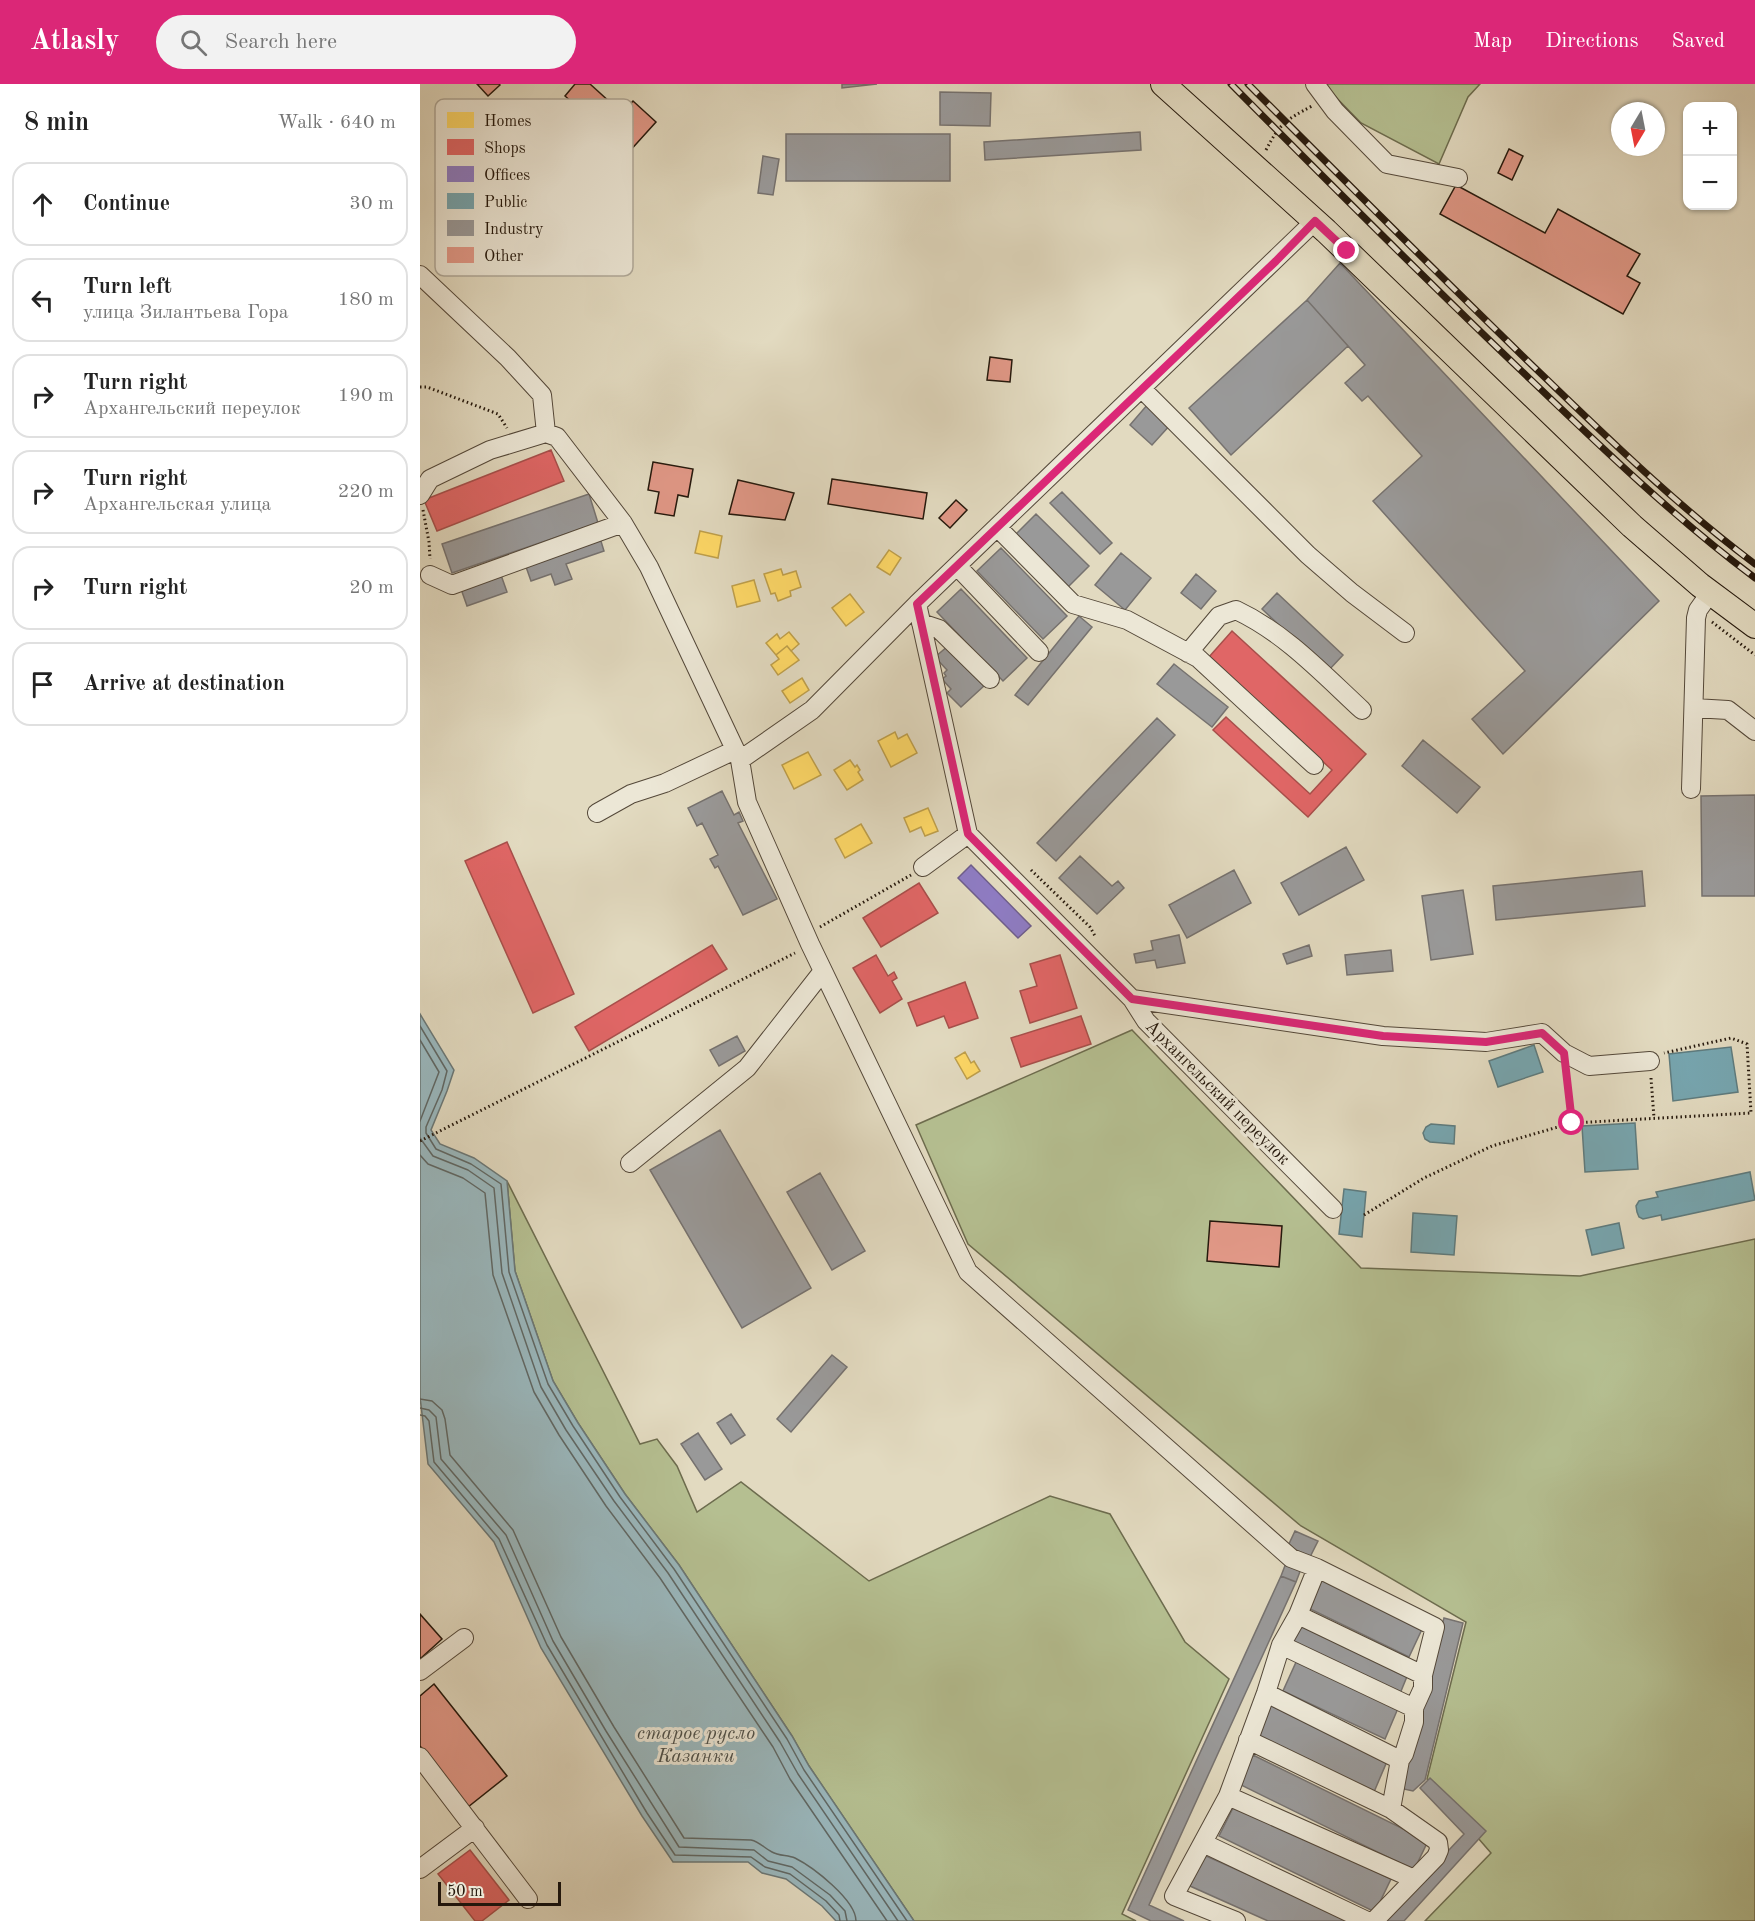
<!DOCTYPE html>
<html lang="en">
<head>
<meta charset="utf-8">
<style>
  :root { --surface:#fff; --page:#f2f2f2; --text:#222; --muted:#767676; --line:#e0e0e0; --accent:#db2777 }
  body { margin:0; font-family:"Old Standard TT",serif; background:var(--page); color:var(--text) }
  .controls { position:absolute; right:18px; top:18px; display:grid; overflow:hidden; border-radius:12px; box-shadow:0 2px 4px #0004 }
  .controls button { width:54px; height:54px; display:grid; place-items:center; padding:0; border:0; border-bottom:2px solid var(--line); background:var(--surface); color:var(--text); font:30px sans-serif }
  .compass { position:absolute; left:1191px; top:18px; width:54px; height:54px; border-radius:50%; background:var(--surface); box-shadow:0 2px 4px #0004; rotate:190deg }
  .scale { position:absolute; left:18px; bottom:15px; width:123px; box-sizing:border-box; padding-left:6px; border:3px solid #25180c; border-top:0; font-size:16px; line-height:21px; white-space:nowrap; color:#25180c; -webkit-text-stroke:4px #ece7d6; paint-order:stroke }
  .stop { position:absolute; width:18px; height:18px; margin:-14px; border:4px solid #db2777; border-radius:50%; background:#fff }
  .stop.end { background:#db2777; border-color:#fff; box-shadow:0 2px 6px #0008 }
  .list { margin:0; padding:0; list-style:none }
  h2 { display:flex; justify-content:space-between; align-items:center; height:78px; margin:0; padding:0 24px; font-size:26px }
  h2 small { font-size:20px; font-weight:400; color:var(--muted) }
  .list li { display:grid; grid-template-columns:39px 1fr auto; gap:18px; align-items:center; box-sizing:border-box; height:84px; margin:0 12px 12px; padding:0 12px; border:2px solid var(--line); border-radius:18px }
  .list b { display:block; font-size:22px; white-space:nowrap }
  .list p { margin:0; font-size:20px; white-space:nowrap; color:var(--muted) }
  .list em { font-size:20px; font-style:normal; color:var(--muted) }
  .icon { flex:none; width:33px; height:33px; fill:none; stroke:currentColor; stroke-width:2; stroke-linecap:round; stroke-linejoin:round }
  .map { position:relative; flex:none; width:1335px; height:1837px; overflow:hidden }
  header { display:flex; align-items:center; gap:36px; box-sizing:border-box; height:84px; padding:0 30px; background:var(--accent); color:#fff }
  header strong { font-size:28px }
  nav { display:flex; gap:33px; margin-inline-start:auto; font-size:21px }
  .search { width:420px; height:54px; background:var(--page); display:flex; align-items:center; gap:15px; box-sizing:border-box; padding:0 21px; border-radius:33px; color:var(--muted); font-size:22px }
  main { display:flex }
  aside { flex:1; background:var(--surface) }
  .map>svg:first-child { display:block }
</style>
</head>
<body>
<header>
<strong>Atlasly</strong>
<div class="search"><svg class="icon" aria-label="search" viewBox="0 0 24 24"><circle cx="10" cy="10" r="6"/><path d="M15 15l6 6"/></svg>Search here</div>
<nav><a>Map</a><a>Directions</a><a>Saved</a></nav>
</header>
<main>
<aside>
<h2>8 min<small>Walk · 640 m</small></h2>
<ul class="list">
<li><svg class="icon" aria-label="ahead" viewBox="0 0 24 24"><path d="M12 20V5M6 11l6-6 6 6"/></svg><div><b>Continue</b></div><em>30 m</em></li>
<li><svg class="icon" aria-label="left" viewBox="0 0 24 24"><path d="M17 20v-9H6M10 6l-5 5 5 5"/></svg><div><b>Turn left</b><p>улица Зилантьева Гора</p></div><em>180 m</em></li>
<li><svg class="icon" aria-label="right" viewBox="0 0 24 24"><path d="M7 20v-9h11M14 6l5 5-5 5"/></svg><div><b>Turn right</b><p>Архангельский переулок</p></div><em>190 m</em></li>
<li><svg class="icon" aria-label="right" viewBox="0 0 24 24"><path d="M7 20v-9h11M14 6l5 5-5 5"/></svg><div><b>Turn right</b><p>Архангельская улица</p></div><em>220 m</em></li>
<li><svg class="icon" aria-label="right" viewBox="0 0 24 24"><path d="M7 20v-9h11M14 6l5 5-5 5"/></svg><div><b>Turn right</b></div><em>20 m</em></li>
<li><svg class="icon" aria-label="arrive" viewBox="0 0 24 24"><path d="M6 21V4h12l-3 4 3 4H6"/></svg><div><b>Arrive at destination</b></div></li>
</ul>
</aside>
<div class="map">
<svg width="1335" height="1837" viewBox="0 0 1335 1837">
  <rect width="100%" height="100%" fill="#e2dac0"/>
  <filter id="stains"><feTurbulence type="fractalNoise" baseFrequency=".00333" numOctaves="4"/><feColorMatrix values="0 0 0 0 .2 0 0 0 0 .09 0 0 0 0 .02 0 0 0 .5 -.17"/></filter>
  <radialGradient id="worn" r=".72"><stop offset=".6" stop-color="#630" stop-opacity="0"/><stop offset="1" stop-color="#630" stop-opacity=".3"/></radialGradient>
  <path fill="#b5bf91" stroke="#6d6c4e" stroke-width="1.5" d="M903 0H1060L1048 13 1019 80 941 39Z
    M712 946 941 1184 1160 1192 1335 1155V1837H1005L1071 1769 1007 1695 1046 1538 881 1442 548 1160 496 1041Z
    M87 1097 220 1360 237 1355 257 1382 277 1428 321 1398 449 1497 630 1412 690 1430 765 1558 809 1595 702 1830 716 1837H494L389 1682 372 1652 259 1481 205 1410 158 1339 133 1297 95 1187Z"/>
  <path fill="#9ab8be" stroke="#6b7877" stroke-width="1.5" d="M0 930 34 986 27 1007 11 1046 20 1060 54 1074 87 1097 95 1187 133 1297 158 1339 205 1410 259 1481 372 1652 389 1682 494 1837H416L402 1822 366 1795 342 1789 328 1778H253L222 1732 121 1564 74 1458 8 1380 0 1313Z"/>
  <path fill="#ffd966" stroke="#be9f4b" stroke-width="1.5" d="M280 447 302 452 298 474 275 469Z
    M469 466 481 474 470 491 457 483Z
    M361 485 363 491 376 487 381 503 370 507 371 512 358 517 355 509 351 510 344 490Z
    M334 496 340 517 317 523 312 502Z
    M430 510 444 528 426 542 412 524Z
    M369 548 379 560 371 567 367 562 356 571 346 559 357 550 360 555Z
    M367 562 379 576 358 591 351 581 359 575 356 571Z
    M382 594 389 606 370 619 362 607Z
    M475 648 478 655 487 650 497 669 471 683 458 657Z
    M388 668 401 691 374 705 362 681Z
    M430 676 435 683 437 681 440 686 438 688 443 696 427 706 414 686Z
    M508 724 518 747 505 752 501 743 490 748 484 734Z
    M441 740 452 759 425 774 415 755Z
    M545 968 551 979 554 977 560 987 547 995 535 974Z"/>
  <path fill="#e06666" stroke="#a84f4b" stroke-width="1.5" d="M131 366 144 397 17 447 4 416Z
    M812 547 946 670 888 733 793 646 806 633 890 710 912 686 789 573Z
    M87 758 154 910 113 929 45 777Z
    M499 799 518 829 461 863 443 834Z
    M292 861 307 885 169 967 155 943Z
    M456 871 468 892 474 888 477 894 472 897 482 915 460 929 433 884Z
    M640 871 657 924 610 939 600 907 617 902 610 880Z
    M545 898 558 934 529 944 524 932 497 942 488 919Z
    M661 932 671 960 601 983 591 954Z
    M50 1766 89 1816 62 1837H55L18 1790Z"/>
  <path fill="#8e7cc3" stroke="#6e5e8c" stroke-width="1.5" d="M551 781 611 842 598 854 538 794Z"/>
  <path fill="#76a5af" stroke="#5e7b7e" stroke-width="1.5" d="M1114 961 1123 988 1078 1003 1069 977Z
    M1311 963 1318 1008 1253 1017 1249 970Z
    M1215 1039 1218 1085 1165 1088 1162 1042Z
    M1011 1040 1035 1042 1034 1060 1010 1058 1005 1055 1003 1049 1006 1043Z
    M1330 1088 1335 1116 1242 1136 1241 1131 1223 1135 1219 1133 1217 1128 1216 1122 1219 1117 1238 1113 1236 1108Z
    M924 1105 946 1108 942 1153 919 1150Z
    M993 1129 1037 1132 1034 1171 991 1168Z
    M1199 1139 1204 1164 1172 1171 1166 1146Z"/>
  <path fill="#999" stroke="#76726f" stroke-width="1.5" d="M422 0H457L422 4Z
    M520 8 571 9 570 42 520 41Z
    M720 48 721 66 565 76 564 58Z
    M366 50H530V97H366Z
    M343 72 359 75 353 111 338 109Z
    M920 179 1239 517 1083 670 1052 635 1105 587 953 417 1002 372 948 312 942 317 925 299 945 281 887 216Z
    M887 216 928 262 811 371 769 324Z
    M728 320 751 340 732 361 710 341Z
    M642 408 692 459 680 470 630 419Z
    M169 410 178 439 32 489 22 460Z
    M616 430 669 482 647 504 594 452Z
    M180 454 184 467 146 480 152 495 135 501 131 490 111 497 105 480Z
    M581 464 647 532 623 555 557 487Z
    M701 469 731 494 705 526 675 501Z
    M776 490 796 507 781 525 761 509Z
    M81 491 87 508 47 522 41 505Z
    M541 505 607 574 583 597 517 528Z
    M857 509 923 571 908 587 842 525Z
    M659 532 672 543 608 621 595 611Z
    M528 562 565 601 541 623 527 609 531 605 522 595 526 592 524 589 527 586 515 573Z
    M754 580 808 623 792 643 737 600Z
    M737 634 755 651 636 777 617 759Z
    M1003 656 1060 703 1037 729 982 682Z
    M302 707 314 731 319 728 323 737 318 739 357 815 323 831 298 782 295 784 290 775 298 771 282 739 277 742 268 724Z
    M1335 711V812H1282L1281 712Z
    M926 763 944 796 879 831 861 799Z
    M660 772 692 802 698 797 704 804 677 830 639 794Z
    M814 786 831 819 767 854 749 821Z
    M1222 787 1225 822 1076 836 1073 802Z
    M1043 806 1053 870 1011 876 1002 812Z
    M759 851 765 879 737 884 735 876 716 879 714 870 733 866 731 857Z
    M889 861 892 872 867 880 863 870Z
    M971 866 973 887 927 891 925 871Z
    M317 952 325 967 299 982 290 966Z
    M300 1046 391 1204 322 1244 230 1086Z
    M400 1089 445 1167 412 1186 367 1108Z
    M412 1271 427 1283 371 1348 357 1335Z
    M311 1330 325 1351 311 1360 297 1339Z
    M278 1349 302 1385 285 1396 261 1360Z
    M875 1447 898 1457 890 1473 868 1462Z
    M866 1479 881 1485 876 1498 861 1492Z
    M900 1490 1003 1543 989 1573 884 1522Z
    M861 1492 876 1498 729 1821 764 1837H731L708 1826Z
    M1024 1534 1043 1539 1005 1696 993 1707 979 1704Z
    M881 1536 988 1590 979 1612 870 1559Z
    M877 1576 979 1622 965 1655 863 1607Z
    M850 1620 968 1675 954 1708 835 1654Z
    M833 1671 1008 1757 994 1786 819 1700Z
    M1010 1694 1066 1747 984 1837H962L1044 1750 1000 1704Z
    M815 1720 971 1795 955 1828 799 1752Z
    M784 1771 932 1837H848L770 1802Z"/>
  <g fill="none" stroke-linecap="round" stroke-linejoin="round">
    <path stroke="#606865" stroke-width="1.5" d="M0 942 27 987 22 1006 6 1043V1049L16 1065 51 1080 81 1100 89 1188 128 1300 153 1342 200 1413 254 1485 367 1655 384 1686 487 1837
      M0 956 19 988 0 1037
      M0 1054 13 1072 48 1086 74 1104 82 1189 121 1303 146 1346 194 1417 248 1489 360 1658 378 1690 478 1837
      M0 1071 8 1080 43 1094 65 1109 73 1191 114 1308 139 1351 186 1422 240 1494 353 1663 370 1695 467 1837
      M0 1315 12 1317 22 1326 25 1335 30 1371 93 1446 141 1553 194 1643 264 1754 331 1756C340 1758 344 1764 352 1768 359 1772 368 1771 375 1774 393 1783 436 1816 436 1837
      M0 1324 9 1326 16 1333 21 1375 86 1451 133 1557 186 1647 259 1763 334 1766 348 1777 372 1783 410 1811 425 1827 427 1837
      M0 1331 5 1332 9 1337 14 1378 79 1455 127 1561 227 1729 255 1771 331 1773 345 1783 370 1790 406 1817 419 1831 420 1837"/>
  </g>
  <path fill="#e19887" stroke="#25180c" stroke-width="1.5" d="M57 0H79L80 1 68 12Z
    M155 0H170L202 29 213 17 236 38 208 69 145 12Z
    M1089 65 1103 72 1092 96 1078 89Z
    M1036 101 1125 149 1138 125 1220 170 1207 192 1220 199 1203 230 1020 130Z
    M570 273 592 276 590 298 567 296Z
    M233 378 273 385 268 413 258 411 254 432 235 429 239 408 228 406Z
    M412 395 507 409 503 435 408 420Z
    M318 396 374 409 365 436 309 430Z
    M536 416 547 426 530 444 519 434Z
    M790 1137 862 1142 859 1183 787 1177Z
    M0 1530 22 1555 0 1575Z
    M14 1600 87 1692 48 1723 0 1662V1612Z"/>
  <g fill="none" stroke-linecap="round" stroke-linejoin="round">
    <g stroke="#544839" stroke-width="20">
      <path id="minor" d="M895 0 915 27 967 80 1038 94
        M0 191 88 274 122 311 126 349
        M722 305 888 471 932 509 985 549
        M0 411 10 395 70 366 126 349 137 353 203 439 229 483 320 676 327 718 390 860 548 1188 871 1474 897 1484 1015 1543 1003 1591V1604L994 1624V1638L984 1670 980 1676 971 1725
        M577 443 653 520 707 536 778 574 894 681
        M537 482 619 568
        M10 491 32 501 203 439
        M497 520 548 750 712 915 726 937 913 1125
        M501 539 519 545 570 595
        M768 569 799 532 816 526C865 549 902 589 942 626
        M1274 624 1308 626 1335 647
        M320 676 392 626 497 520 895 137
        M1271 705 1276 534 1278 526 1290 509
        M177 729 211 710 245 699 315 666
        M503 783 548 750
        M712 915 963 952 1066 958 1122 949 1144 969 1169 982 1230 977
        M210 1079 327 984 403 887
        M878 1531 1003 1591
        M861 1561 994 1624
        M0 1587 44 1554
        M846 1609 980 1676
        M828 1656 971 1725 1018 1758 1019 1766 1016 1773 954 1837
        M0 1673 108 1815
        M808 1712 994 1795
        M783 1759 947 1837
        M0 1785 55 1744
        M816 1837 754 1812 808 1712 846 1609 861 1561 878 1531 897 1484"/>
    </g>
    <g stroke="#25180c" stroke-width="26">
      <path id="major" d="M743 0 906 147 1212 442 1280 501 1335 542"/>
    </g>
    <path stroke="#25180c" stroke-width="3" stroke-dasharray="1.5 3" stroke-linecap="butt" d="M846 66C860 39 866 36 892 22
      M0 303H7L78 330 87 344
      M3 426 9 458 10 475
      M1292 538 1335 571
      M611 786 670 843 675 852
      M400 843 491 791
      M1146 990 1152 1039
      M1231 994 1234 1034
      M0 1057 375 869
      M944 1131 1004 1094 1072 1062 1152 1039 1331 1029 1327 960 1311 954 1244 969"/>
    <use href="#minor" stroke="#ece7d6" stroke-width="18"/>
    <use href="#major" stroke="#e2dac0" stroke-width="24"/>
    <g stroke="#25180c" stroke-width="7">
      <path id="rail" d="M811 0C910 100 1009 199 1111 296 1183 365 1255 434 1335 494
        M828 0C923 95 1018 190 1115 284 1186 352 1256 421 1335 480"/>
    </g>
    <use href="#rail" stroke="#ece7d6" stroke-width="4.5" stroke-dasharray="14" stroke-linecap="butt"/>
  </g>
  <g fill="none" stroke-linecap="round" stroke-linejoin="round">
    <path stroke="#db2777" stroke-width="8" d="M927 167 895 137 856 177 497 520 548 750 712 915 963 952 1066 958 1122 949 1144 969 1152 1039"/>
  </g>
  <g text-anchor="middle" stroke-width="6" stroke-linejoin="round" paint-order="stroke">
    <g font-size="18" fill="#25180c" stroke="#ece7d6">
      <text transform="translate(798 1008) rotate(45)" y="6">Архангельский переулок</text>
    </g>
    <g font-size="20" font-style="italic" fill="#4e504a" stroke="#ece7d6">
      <text x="276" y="1655">старое русло<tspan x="276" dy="23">Казанки</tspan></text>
    </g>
  </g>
  <rect x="15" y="15" width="198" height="177" rx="9" fill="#ece7d6" stroke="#b0a999" stroke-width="1.5"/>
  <rect x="27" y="28" width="27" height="16" fill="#ffd966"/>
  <rect x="27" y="55" width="27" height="16" fill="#e06666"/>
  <rect x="27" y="82" width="27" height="16" fill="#8e7cc3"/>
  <rect x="27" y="109" width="27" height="16" fill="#76a5af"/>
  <rect x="27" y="136" width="27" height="16" fill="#999"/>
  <rect x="27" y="163" width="27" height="16" fill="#e19887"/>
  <g font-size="16" fill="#25180c">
    <text x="64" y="42">Homes</text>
    <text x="64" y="69">Shops</text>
    <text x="64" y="96">Offices</text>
    <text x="64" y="123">Public</text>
    <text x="64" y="150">Industry</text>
    <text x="64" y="177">Other</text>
  </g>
  <rect width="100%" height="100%" filter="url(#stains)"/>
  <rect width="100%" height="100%" fill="url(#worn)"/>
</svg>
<div class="controls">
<button>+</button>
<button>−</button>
</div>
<svg class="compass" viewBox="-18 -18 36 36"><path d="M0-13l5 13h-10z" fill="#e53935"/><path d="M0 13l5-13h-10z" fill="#767676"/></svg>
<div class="scale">50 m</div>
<div class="stop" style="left:1152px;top:1039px"></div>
<div class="stop end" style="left:927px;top:167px"></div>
</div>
</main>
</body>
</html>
